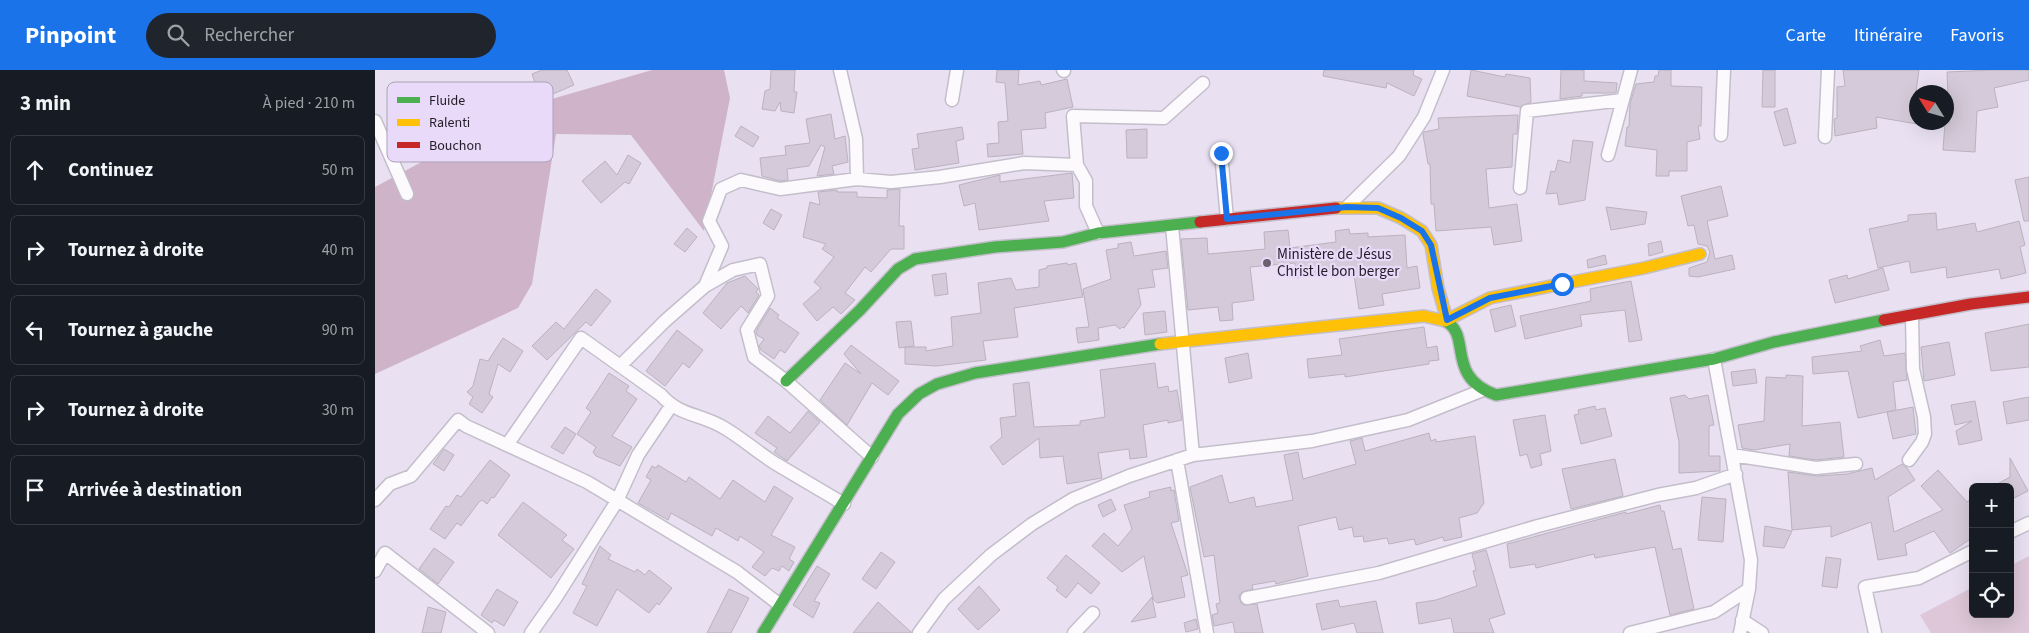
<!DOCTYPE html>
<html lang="fr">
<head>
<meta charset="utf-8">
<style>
  :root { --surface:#171b24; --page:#20242c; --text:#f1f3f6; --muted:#9ea1a6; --line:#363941; --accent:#1a73e8 }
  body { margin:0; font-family:"Source Sans 3",sans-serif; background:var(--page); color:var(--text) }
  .controls { position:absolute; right:15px; bottom:15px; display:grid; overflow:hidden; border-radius:8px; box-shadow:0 5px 20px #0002 }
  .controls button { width:45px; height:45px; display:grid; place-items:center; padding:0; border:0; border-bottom:1px solid var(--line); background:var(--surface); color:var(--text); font:25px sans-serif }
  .compass { position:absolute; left:1534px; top:15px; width:45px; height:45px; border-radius:50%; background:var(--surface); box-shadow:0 5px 20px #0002; rotate:307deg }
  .stop { position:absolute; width:15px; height:15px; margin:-11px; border:4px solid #1a73e8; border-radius:50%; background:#fff }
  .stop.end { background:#1a73e8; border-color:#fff; box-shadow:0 1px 5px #0008 }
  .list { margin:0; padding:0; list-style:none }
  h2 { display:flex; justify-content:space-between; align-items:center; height:65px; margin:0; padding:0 20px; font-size:21px }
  h2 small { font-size:16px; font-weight:400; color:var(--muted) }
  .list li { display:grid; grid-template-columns:32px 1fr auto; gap:15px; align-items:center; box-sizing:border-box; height:70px; margin:0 10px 10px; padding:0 10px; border:1px solid var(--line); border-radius:8px }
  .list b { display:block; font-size:19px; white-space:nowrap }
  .list em { font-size:16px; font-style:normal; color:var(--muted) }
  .icon { flex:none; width:28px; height:28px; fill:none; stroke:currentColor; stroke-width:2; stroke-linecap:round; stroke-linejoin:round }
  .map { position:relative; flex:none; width:1654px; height:563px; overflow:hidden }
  header { display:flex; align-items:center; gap:30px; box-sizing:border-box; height:70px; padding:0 25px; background:var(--accent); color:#fff }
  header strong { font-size:24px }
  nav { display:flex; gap:28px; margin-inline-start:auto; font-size:18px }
  .search { width:350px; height:45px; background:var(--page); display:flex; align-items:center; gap:12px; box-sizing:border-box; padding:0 18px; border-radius:28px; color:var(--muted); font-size:19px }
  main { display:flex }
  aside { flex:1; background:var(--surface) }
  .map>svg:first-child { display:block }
</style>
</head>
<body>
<header>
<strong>Pinpoint</strong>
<div class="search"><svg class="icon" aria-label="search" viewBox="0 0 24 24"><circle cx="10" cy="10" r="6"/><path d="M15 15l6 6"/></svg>Rechercher</div>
<nav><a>Carte</a><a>Itinéraire</a><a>Favoris</a></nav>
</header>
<main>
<aside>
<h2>3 min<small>À pied · 210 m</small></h2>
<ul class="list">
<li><svg class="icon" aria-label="ahead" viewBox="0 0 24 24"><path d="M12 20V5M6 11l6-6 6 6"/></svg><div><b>Continuez</b></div><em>50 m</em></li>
<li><svg class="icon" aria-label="right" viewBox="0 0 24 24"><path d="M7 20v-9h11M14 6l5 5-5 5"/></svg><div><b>Tournez à droite</b></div><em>40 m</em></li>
<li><svg class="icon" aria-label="left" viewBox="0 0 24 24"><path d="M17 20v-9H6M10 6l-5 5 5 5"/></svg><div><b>Tournez à gauche</b></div><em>90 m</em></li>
<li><svg class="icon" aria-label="right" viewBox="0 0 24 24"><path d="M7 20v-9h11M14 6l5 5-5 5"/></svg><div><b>Tournez à droite</b></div><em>30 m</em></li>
<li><svg class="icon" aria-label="arrive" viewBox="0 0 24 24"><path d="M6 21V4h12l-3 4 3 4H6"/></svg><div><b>Arrivée à destination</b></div></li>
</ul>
</aside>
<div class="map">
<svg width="1654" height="563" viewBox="0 0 1654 563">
  <rect width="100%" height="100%" fill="#e9e1f2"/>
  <path fill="#ddc7d8" d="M1654 486V563H1556L1545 545 1598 517V544H1635V496Z"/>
  <path fill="#cfb3c8" d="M277 0H349L355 28 329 161 256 65 181 64 157 214 143 238 0 304V117L149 37Z"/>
  <path fill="#d5cad9" stroke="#bab2be" d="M167 0H192L199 15 166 29 157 4Z
    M396 0H420L419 22H422L419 43 406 41 405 32 400 41 387 39 390 21 395 19Z
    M622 0H644L643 15 665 11 666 15 692 9 698 37 670 43 671 58 646 60 648 84 613 87 612 74 624 73 623 52 633 51 630 13 621 12Z
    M949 0H1039L1038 5 1047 9 1039 26 1012 13 1011 18 948 6Z
    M1096 0 1130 7 1131 4 1155 8 1156 32 1145 37 1092 26Z
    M1186 0H1209V11L1242 13 1241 23H1207V26L1185 29Z
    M1284 0H1296V16L1327 17 1326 56H1323L1325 69 1312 72V101H1294V106H1281L1282 80 1250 76 1252 57H1254L1255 34 1261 14 1279 12 1280 6H1283Z
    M1388 0H1400V37H1387Z
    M1468 0H1544L1540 29 1542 54 1501 47 1502 58 1460 66 1459 49 1462 48V17L1470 16Z
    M1618 0H1654V10L1619 18 1623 37 1602 41 1600 82 1568 80 1570 53H1574L1572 2Z
    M1412 38 1421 73 1409 76 1399 42Z
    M456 44 460 69 470 66 473 92 457 96 459 104 442 106 450 77 446 75 434 96 412 99 413 110 405 111 387 106 385 88 411 85 410 76 435 73 431 49Z
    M1143 45 1142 64H1138L1137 97 1111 99 1114 138 1142 134 1147 171 1119 175 1116 157 1061 161 1059 134H1056L1055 94H1053L1048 64 1049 62 1064 59 1063 48Z
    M366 56 384 67 378 77 360 66Z
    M587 57 589 69 581 71 584 93 540 100 537 79 544 78 542 64Z
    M772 59V88H752L751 60Z
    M1198 70 1218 72 1210 130 1184 135 1182 123 1171 124 1176 101 1180 102 1183 90 1195 93Z
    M253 85 266 93 254 114 250 112 226 133 207 111 230 91 242 105Z
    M697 103 699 128 669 131 674 151 604 160 600 133 589 136 584 115 625 105V112Z
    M1654 107V151H1649L1640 110Z
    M1346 116 1353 146 1332 151 1340 189 1357 185 1360 199 1323 207 1314 206V198L1332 192 1335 182 1332 176 1323 174 1319 155 1313 156 1306 126Z
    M525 119 524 156H529V179H516L496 202 490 197 470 223 480 230 466 244 458 237 442 251 428 234 446 218 439 212 459 187 447 179 451 174 428 167 435 132 445 135 443 122 462 120V122H482V127L512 128V120Z
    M1231 137 1272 142 1270 154 1236 160Z
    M396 139 407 145 399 160 388 153Z
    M1561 143 1562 160 1600 153 1602 162 1644 151 1650 175 1645 177 1651 203 1626 209 1624 199 1572 208 1571 197 1536 203 1534 191 1503 198 1494 159 1533 151V145Z
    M312 158 322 167 310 182 299 174Z
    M974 159 975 164 993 163V167L1030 165 1032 198 1042 196 1045 218 1007 224 1009 235 984 239 978 198 922 208 920 193 875 197 879 230 857 233 858 250 845 251 843 237 813 240 806 169 832 168 833 184 890 179 889 162 913 160 915 178 961 172 960 161Z
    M1286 171 1288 182 1274 186 1273 174Z
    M756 172 759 186 791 181 793 198 777 200 780 217 763 219 766 235 749 258 747 257 745 259 740 255 723 258 724 270 703 273 701 258 714 257 708 219 736 209 731 180 743 178V174Z
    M1230 185 1232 194 1213 198 1212 190Z
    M692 193 693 195 701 193 708 227 639 238 643 267 608 271 611 290 561 296 530 294V277H551V281L578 276 576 247 606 243 603 213 636 208 641 220 664 217V200L672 198V196Z
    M1508 198 1514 220 1460 233 1454 210 1472 205 1473 209Z
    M571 203 573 224 560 226 557 205Z
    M370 206 383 219 381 222 384 225 373 243 366 236 346 259 328 243 352 213Z
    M1256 211 1267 270 1254 272 1250 240 1205 245 1207 256 1150 269 1145 246 1216 231 1215 219Z
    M221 219 236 231 216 256 211 252 172 290 157 276 181 252 189 259Z
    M1136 235 1141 256 1120 262 1115 240Z
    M395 238 404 245 402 248 424 263 410 283 405 280 399 289 386 280 384 276 389 269 382 265 381 261Z
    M790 241 792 262 770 265 768 243Z
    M536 251 539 276 524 278 521 252Z
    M1654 254V297L1616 301 1610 263Z
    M1049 257 1052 278 1062 276 1064 290 1054 291V294L970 307V304L934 308 932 289 967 285 964 269Z
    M302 260 328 280 314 298 308 293 290 316 271 301Z
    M128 268 148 281 135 302 123 294 114 324 118 327 107 343 94 334 98 327 92 322 98 316 105 289 113 291Z
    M1505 270 1509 286 1530 283 1532 310 1518 312 1521 340 1483 348 1473 301 1438 304 1437 287 1487 281 1485 276Z
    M1574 272 1580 305 1549 311 1546 277Z
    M476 275 524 311 513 325 497 313 472 355 445 330 470 293 486 304 469 284Z
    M873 283 877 308 854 313 850 288Z
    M780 293 783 318 793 316 794 322 802 320 807 350 793 353V350L768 355 772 387 755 389 754 379 723 383 727 408 692 414 688 386 665 388 664 368 628 395 615 377 627 367 625 348 641 346 638 314 654 312 659 357 705 355V351L730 347 725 300Z
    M1380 299 1382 313 1358 316 1356 302Z
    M234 303 254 316 251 321 262 329 237 366 257 377 245 396 221 386 218 382 221 377 202 364 216 342 211 338Z
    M1411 305 1428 306 1427 356 1465 352 1469 387 1441 390 1414 386 1415 374 1379 380 1367 378 1363 355 1389 351 1391 307 1411 308Z
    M1310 325 1314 329 1333 325 1339 355 1334 356V386H1345V401L1304 403V372L1295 328Z
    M1654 327V350L1632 354 1628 332Z
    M1600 331 1607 370 1584 375 1581 361 1597 351 1580 355 1576 335Z
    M1220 336 1221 340 1230 338 1237 366 1206 374 1199 345 1204 344 1203 340Z
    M1538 337 1541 364 1518 369 1512 342Z
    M433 341 445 352 412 391 399 382 402 378 380 363 393 346 415 363Z
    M1170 345 1176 381 1165 384 1167 395 1156 398 1152 384 1145 386 1138 350Z
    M190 357 201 364 188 384 176 377Z
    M1054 363 1056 371 1061 369V372L1100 366 1109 433 1102 443 1084 448 1087 467 1069 471 1068 467 1041 475 1039 469 1014 474 1012 468 989 472 988 466 979 467 977 457 964 460 961 447 923 456 933 506 901 514 900 511 877 515 878 519 867 522 864 526 866 533 869 535 882 534 888 563H860L858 552 839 556 837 545 843 543 841 534 845 533 839 485 829 487 815 417 847 405 854 433 879 427 881 437 918 430 909 385 923 382 928 409 981 394 975 371 987 368 990 381Z
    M69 379 79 385 69 401 58 394Z
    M1635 388 1653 421 1635 430V417H1617L1635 407Z
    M1240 389 1248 426 1196 439 1187 399Z
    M115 390 135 405 119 428 117 427 112 434 107 430 104 432 86 456 82 453 70 469 55 459 71 436 74 437 82 425 86 427Z
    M1527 394 1532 398 1540 410 1513 427 1519 462 1568 440 1546 416 1563 400 1592 432 1598 427V467L1575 483 1559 461 1530 474 1532 485 1503 490 1496 452 1456 467V456L1417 460 1413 402 1442 406 1472 404 1497 398 1500 410Z
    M283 395 311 412 314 407 345 429 358 410 390 432 399 416 418 428 396 465 420 477 414 489 419 492 414 501 407 496 404 501 397 498 390 506 377 497 389 482 365 466 363 471 341 458 337 466 296 443 293 450 263 433 276 410 271 407 277 396 281 398Z
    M796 417V421L799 420 804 451 796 453 813 505 806 507 810 527 782 533 778 529 769 486 747 502 717 476 729 463 743 476 757 459 749 435 775 427 774 422Z
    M1327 427 1351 429 1348 472 1323 470Z
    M736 429 741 440 728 447 723 435Z
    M148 432 192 465 187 470 199 479 176 508 123 465Z
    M1285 435 1286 441H1289L1298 480 1306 478 1319 539 1295 545 1280 477 1220 488 1219 484 1161 498 1160 494 1135 498 1132 474 1251 442V444Z
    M1390 456 1417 461 1409 478 1388 476Z
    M225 476 236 485 233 489 260 502 262 499 270 505 274 500 297 518 284 535 282 533 274 543 242 519 222 556 198 543 212 516 207 514Z
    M59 478 79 492 63 514 44 499Z
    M1111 480 1130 544 1114 549 1119 563H1079L1076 548 1044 554 1041 533 1061 530 1102 516 1098 501 1101 500 1097 484Z
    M506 482 520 492 501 519 487 509Z
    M691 485 725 513 716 524 703 513 691 528 681 520 683 517 672 508Z
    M1451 487 1466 489 1462 518 1447 516Z
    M442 496 455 504 439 531 445 533 438 548 418 535Z
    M604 516 625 540 603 560 583 539Z
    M122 519 143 532 129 556 119 550 117 553 106 545Z
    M354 519 374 528 356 563H332Z
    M777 527 781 547 756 552Z
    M963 530 965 537 1001 531 1008 563H982L979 553 947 560 941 534Z
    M503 532 536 562V563H478Z
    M53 537 71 542 66 563H47Z
    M821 549 823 559 811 562 809 553Z"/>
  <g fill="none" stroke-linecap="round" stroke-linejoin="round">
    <g stroke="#c4becb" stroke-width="15">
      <path id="street" d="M465 0 481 69 482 109
        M688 0 689 1
        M577 30 582 0
        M0 51 32 124
        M1346 65 1349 0
        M1450 67 1453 0
        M846 83 852 149
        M1233 85 1256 0
        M702 95 698 46 789 48 828 13
        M1145 118 1152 41 1248 30
        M972 137 1024 86 1049 47 1068 0
        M797 156 818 385
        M245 296 290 251 330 216
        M132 375 206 268 286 325C305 346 322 343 346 356 366 367 383 383 403 395 425 408 447 421 469 434
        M1357 385 1441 398 1481 394
        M497 387 411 311 379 287 372 260 393 226 385 194 358 200 330 216 347 176 334 151 346 119 366 110 405 119 482 109 516 112 565 107 649 93 702 95 711 111V136L723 163
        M802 390 832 563
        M1534 390 1547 372 1550 364 1549 347 1538 299 1537 246
        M0 430 15 414 36 406 83 350 91 356 212 412 362 502 405 535
        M1635 462 1654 453
        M0 501 10 483 113 563
        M872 528 1004 503 1163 456 1283 425 1321 418 1361 404
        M1367 550 1387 563
        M156 563 180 529 242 431 263 385 296 336
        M544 563 569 529 616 485 657 454 698 429 754 406 818 385 937 371 1033 350 1108 320
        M699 563 718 543
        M1255 563 1339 542 1374 519 1376 490 1339 289
        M1365 563 1374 519
        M1500 563 1490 517 1544 508 1598 481"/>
    </g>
    <g stroke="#c4becb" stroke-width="14">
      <path id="fast" d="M1070 251C1098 265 1069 306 1121 325L1339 289 1399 272 1509 250
        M411 311 485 240 523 199 540 189 620 177 688 172 723 163 825 152
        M388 563 523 344 544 324 562 314 600 303 785 274"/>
    </g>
    <g stroke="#c4becb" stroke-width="14">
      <path id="slow" d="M961 138H1003L1026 148 1047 161 1056 175 1063 218 1072 250
        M1072 250 1115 228 1269 198 1325 184
        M785 274 1049 246 1070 251"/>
    </g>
    <g stroke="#c4becb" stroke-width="14">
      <path id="jam" d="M825 152 961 138
        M1509 250 1596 234 1654 227"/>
    </g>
    <use href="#street" stroke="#fcfafd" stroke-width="12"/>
    <use href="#fast" stroke="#4caf50" stroke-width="11"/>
    <use href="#slow" stroke="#ffc107" stroke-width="11"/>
    <use href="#jam" stroke="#c62828" stroke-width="11"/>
  </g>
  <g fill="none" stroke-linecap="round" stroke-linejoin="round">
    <path stroke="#1a73e8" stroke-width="6" d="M846 83 852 149 972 137 1003 138 1026 148 1047 161 1056 175 1072 250 1115 228 1187 214"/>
  </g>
  <circle fill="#68616e" stroke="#e9daf9" stroke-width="2" cx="892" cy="193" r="5"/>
  <g text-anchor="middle" stroke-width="4.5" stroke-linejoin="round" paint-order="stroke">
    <g font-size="15" fill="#221c27" stroke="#e9daf9" text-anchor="start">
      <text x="902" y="189">Ministère de Jésus<tspan x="902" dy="17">Christ le bon berger</tspan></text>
    </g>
  </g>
  <rect x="12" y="12" width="166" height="80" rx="8" fill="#e9daf9" stroke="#ada1ba" stroke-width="1"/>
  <rect x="22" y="27" width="23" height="6" fill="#4caf50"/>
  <rect x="22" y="49" width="23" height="7" fill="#ffc107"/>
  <rect x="22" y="72" width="23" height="6" fill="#c62828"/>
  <g font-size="14" fill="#221c27">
    <text x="54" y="35">Fluide</text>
    <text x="54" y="57">Ralenti</text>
    <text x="54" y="80">Bouchon</text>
  </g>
</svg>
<div class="controls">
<button>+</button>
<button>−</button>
<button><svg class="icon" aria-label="locate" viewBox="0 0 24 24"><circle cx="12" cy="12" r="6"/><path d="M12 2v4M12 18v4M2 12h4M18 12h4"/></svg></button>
</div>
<svg class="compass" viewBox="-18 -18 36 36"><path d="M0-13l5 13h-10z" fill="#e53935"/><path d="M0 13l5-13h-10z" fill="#9ea1a6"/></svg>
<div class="stop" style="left:1187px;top:214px"></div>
<div class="stop end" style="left:846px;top:83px"></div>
</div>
</main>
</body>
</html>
